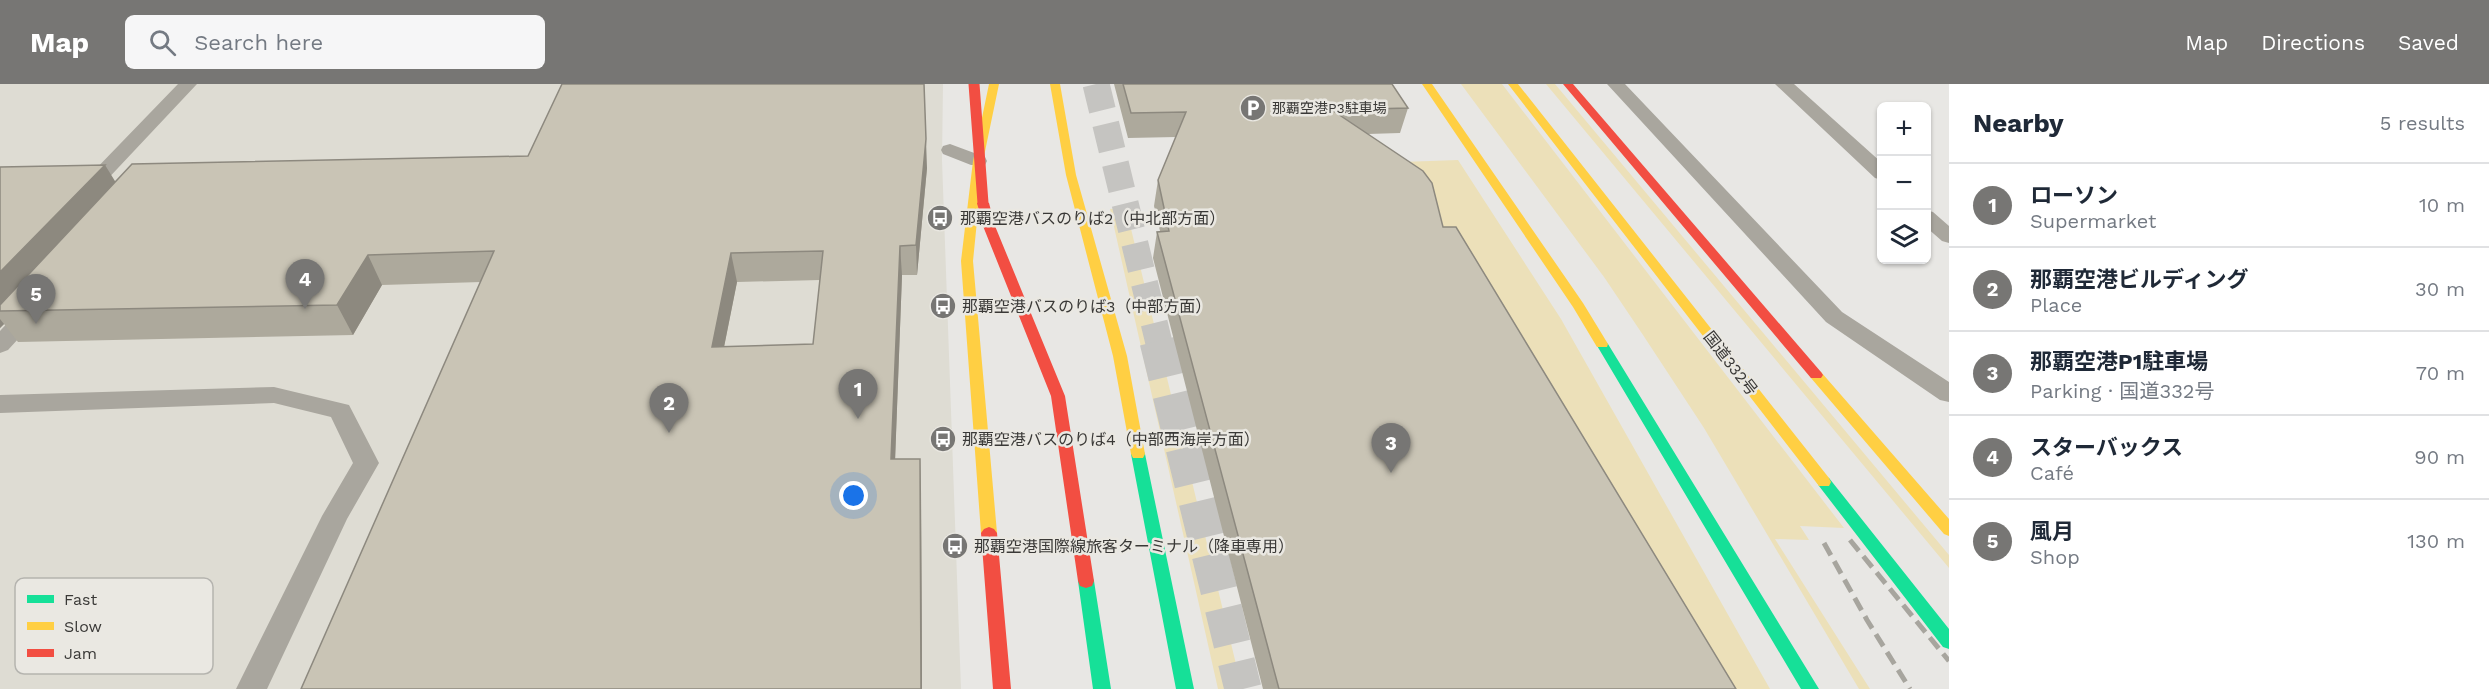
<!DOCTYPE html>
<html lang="en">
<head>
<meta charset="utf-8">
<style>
  :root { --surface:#fff; --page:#f6f6f7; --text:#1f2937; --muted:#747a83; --line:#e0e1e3; --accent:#777674 }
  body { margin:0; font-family:"Work Sans","Noto Sans JP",sans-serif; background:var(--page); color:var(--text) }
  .controls { position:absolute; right:18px; top:18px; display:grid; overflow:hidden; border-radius:9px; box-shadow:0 2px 4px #0004 }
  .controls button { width:54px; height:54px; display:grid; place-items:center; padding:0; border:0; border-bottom:2px solid var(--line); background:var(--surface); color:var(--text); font:30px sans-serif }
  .you { position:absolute; left:854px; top:412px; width:21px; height:21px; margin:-15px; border:4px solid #fff; border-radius:50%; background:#1a73e8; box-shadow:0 0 0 9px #1a73e833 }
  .badge { display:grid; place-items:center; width:39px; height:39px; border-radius:50%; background:var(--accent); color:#fff; font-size:20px; font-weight:700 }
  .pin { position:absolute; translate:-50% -50px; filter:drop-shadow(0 2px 3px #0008) }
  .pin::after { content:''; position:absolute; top:32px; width:21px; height:18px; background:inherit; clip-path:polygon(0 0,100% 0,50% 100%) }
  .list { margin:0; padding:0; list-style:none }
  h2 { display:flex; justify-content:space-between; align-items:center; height:78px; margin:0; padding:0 24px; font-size:26px }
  h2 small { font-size:20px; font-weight:400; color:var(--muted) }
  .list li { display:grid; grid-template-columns:39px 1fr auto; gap:18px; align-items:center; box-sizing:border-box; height:84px; padding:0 24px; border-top:2px solid var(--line) }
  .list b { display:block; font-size:22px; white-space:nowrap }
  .list p { margin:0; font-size:20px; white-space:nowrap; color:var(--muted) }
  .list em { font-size:20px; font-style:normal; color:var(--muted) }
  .icon { flex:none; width:33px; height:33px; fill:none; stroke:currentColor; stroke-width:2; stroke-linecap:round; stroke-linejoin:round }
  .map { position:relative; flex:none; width:1949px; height:605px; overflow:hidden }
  header { display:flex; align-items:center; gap:36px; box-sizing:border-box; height:84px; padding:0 30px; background:var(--accent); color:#fff }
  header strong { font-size:28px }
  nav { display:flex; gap:33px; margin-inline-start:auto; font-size:21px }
  .search { width:420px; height:54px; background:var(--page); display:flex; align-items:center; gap:15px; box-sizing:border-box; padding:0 21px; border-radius:9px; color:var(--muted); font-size:22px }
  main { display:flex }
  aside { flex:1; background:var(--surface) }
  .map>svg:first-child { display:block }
</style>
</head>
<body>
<header>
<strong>Map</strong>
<div class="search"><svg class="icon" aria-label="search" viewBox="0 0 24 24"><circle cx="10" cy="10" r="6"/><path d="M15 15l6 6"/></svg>Search here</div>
<nav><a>Map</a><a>Directions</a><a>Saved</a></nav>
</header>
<main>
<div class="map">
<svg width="1949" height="605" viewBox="0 0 1949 605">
  <rect width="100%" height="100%" fill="#e8e7e4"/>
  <path fill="#dedcd3" d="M0 0H943L942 76 961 605H0Z"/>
  <path fill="#ece0b9" d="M1461 0H1502L1844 444 1800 442 1809 456 1775 455 1870 605H1859L1704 344 1643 251 1604 193Z
    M1546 0H1555L1949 471V484Z
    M1458 76 1561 235 1770 605H1721L1401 78Z
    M1126 124 1242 605H1218L1110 125Z"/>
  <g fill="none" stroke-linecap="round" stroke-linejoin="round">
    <path stroke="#c5c4c1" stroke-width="27" stroke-dasharray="27 14" stroke-linecap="butt" d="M1096 0 1159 259"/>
    <path stroke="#c5c4c1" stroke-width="37" stroke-dasharray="37 18" stroke-linecap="butt" d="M1158 257 1243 605"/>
    <path fill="#a9a69e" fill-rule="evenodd" d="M178 0H197L102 101H72L69 97 72 93 90 91Z
      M1607 0H1625L1842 228 1949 298V318L1940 316 1826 238Z
      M1775 0H1794L1882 79V96L1875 94Z
      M950 60 985 73 987 77 985 81H971L943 70 941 66 943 62Z
      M1926 126 1933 128 1949 142V159L1942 157 1926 143Z
      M33 218 41 220 44 225 41 230 8 266 0 269V247L25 220Z
      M274 303 349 321 379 379 347 435 267 605H236L322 432 353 379 331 333 274 319 0 329V311Z"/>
    <path fill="#16e098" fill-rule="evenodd" d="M1602 256 1608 260 1819 605H1801L1596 260Z
      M1138 365 1143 366 1145 370 1194 605H1176L1131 370 1133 366Z
      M1824 392 1829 394 1949 545V565L1943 563 1819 402 1817 398 1819 394Z
      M1086 490 1092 492 1094 497 1111 605H1093L1078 497 1080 492Z"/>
    <path fill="#ffcf43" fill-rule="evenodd" d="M989 0H999L983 77 973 177 997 449 994 453 989 455 984 453 981 449 961 177 973 77Z
      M1050 0H1060L1076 91 1127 272 1145 370 1143 374H1133L1131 370 1113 272 1066 91Z
      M1422 0H1432L1583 219 1608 260 1607 263H1597L1573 223Z
      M1508 0H1518L1829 394 1831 398 1829 402H1819Z
      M1816 286 1821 288 1949 435V452L1944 450 1811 294 1809 291Z"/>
    <path fill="#f24e42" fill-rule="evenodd" d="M1563 0H1573L1821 288 1823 291 1821 294H1811Z
      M983 116 989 119 995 142 1065 312 1094 497 1092 502 1086 504 1080 502 1078 497 1051 312 983 142 977 119Z
      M989 443 994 445 997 449 1011 605H993L981 449 984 445Z"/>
    <path stroke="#a7a59e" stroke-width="5" stroke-dasharray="14 7" stroke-linecap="butt" d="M1850 456 1949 577
      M1824 459 1867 536 1910 605"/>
    <path stroke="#f24e42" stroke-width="11" d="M974 0 983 119"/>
  </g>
  <path fill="#ada99c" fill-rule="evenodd" d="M1114 0H1392L1408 24 1400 49 1368 50 1443 143 1736 605H1263L1153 174 1157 148 1160 147 1154 122 1158 96 1176 53 1128 54Z
    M0 83 116 98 927 84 917 191H902L895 375 921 405 922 605H301L481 198 382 201 353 251 18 258 4 240 0 244ZM820 196 813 260 724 263 737 198Z"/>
  <path fill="#8d897f" d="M924 0 927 84 917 191 916 161Z
    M105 81 123 110 0 227V188Z
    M900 162 902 191 894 405 891 375Z
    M731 169 737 198 718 293 712 263Z
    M368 171 382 201 353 251 337 221Z
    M0 235 4 240 0 244Z
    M920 375 921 405 922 605H921Z"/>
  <path fill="#c9c4b5" stroke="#8d897f" stroke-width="1.5" fill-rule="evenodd" d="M562 0H924L926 55 916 161 900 162 891 375H920L921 605H301L494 167 368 171 337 221 0 227V221L132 80 528 72ZM823 167 813 260 712 263 731 169Z
    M1123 0H1392L1408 24 1332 26 1423 87 1432 99 1443 143H1456L1736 605H1279L1157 148 1169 147 1158 96 1186 28 1131 29Z
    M105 81 0 188V83Z"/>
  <defs>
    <g id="parking-disc" transform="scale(1.35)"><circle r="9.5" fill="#777674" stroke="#eae8e2"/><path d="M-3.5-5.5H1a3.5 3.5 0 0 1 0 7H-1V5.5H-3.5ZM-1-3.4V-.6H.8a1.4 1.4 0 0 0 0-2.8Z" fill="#fff"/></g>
    <g id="bus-disc" transform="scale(1.35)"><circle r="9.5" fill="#777674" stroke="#eae8e2"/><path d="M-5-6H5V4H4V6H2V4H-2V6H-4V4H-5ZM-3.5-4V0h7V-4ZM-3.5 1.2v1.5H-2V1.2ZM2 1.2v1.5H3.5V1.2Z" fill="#fff"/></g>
  </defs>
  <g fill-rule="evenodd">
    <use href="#parking-disc" x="1253" y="24"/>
    <use href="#bus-disc" x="940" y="134"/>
    <use href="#bus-disc" x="943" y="222"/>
    <use href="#bus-disc" x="943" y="355"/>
    <use href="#bus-disc" x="955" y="462"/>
  </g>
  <g text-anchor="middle" stroke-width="5" stroke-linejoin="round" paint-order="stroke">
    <g font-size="14" fill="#3a3937" stroke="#eae8e2" text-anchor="start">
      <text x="1272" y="29">那覇空港P3駐車場</text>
    </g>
    <g font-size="16" fill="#3a3937" stroke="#eae8e2" text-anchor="start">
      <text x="960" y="140">那覇空港バスのりば2（中北部方面）</text>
      <text x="962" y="228">那覇空港バスのりば3（中部方面）</text>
      <text x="962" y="361">那覇空港バスのりば4（中部西海岸方面）</text>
      <text x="974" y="468">那覇空港国際線旅客ターミナル（降車専用）</text>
    </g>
    <g font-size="16" fill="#3a3937" stroke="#eae8e2">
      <text transform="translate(1731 279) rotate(52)" y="6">国道332号</text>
    </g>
  </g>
  <rect x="15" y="494" width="198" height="96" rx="9" fill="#eae8e2" stroke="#b5b4af" stroke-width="1.5"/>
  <rect x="27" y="511" width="27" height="8" fill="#16e098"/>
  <rect x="27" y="538" width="27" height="8" fill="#ffcf43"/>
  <rect x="27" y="565" width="27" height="8" fill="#f24e42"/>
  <g font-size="16" fill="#3a3937">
    <text x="64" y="521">Fast</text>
    <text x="64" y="548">Slow</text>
    <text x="64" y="575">Jam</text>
  </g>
</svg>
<div class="controls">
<button>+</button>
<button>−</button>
<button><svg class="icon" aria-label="layers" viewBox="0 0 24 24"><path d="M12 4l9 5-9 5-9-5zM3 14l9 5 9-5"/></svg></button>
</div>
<div class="you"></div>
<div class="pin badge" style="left:858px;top:335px">1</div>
<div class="pin badge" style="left:669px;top:349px">2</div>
<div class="pin badge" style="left:1391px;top:389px">3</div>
<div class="pin badge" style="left:305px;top:225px">4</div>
<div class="pin badge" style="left:36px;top:240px">5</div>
</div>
<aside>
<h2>Nearby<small>5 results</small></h2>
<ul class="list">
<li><span class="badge">1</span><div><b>ローソン</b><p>Supermarket</p></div><em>10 m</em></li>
<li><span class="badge">2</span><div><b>那覇空港ビルディング</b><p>Place</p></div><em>30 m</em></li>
<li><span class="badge">3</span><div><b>那覇空港P1駐車場</b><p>Parking · 国道332号</p></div><em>70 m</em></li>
<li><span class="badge">4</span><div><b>スターバックス</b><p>Café</p></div><em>90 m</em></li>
<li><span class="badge">5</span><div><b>風月</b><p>Shop</p></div><em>130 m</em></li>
</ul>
</aside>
</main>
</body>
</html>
